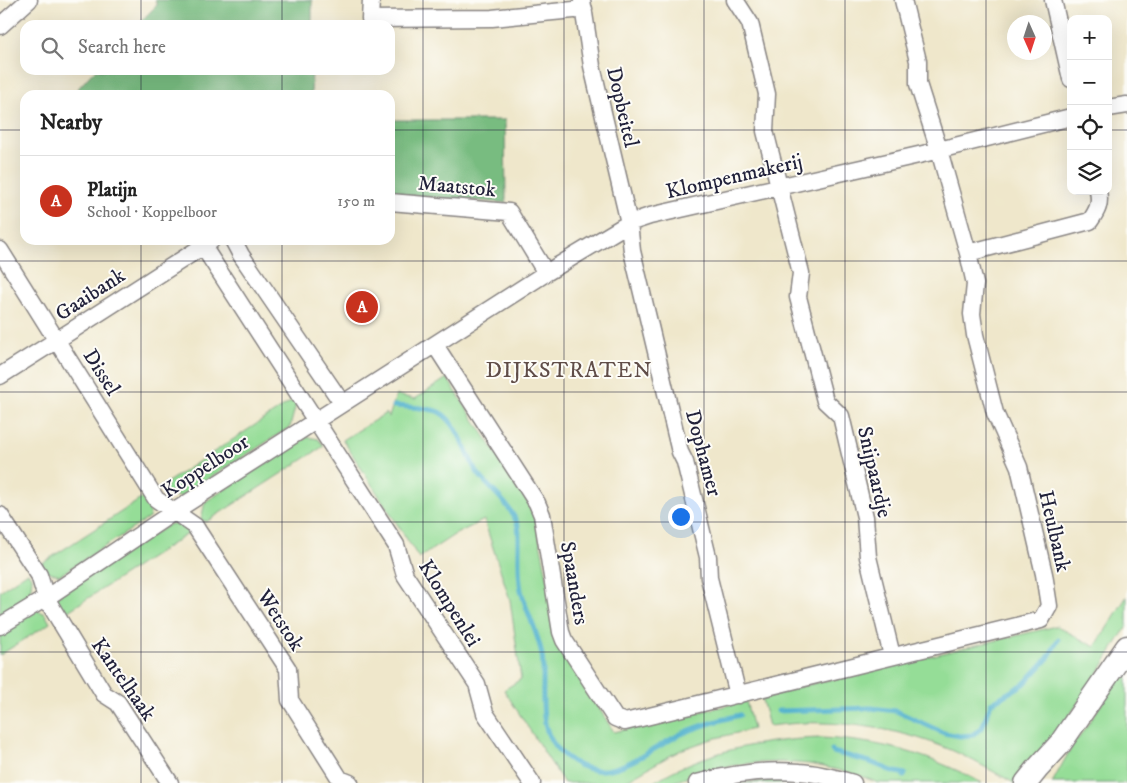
<!DOCTYPE html>
<html lang="en">
<head>
<meta charset="utf-8">
<style>
  :root { --surface:#fff; --page:#f2f2f2; --text:#222; --muted:#767676; --line:#e0e0e0; --accent:#c8321e }
  body { margin:0; font-family:"IM FELL DW Pica",serif; background:var(--page); color:var(--text) }
  .controls { position:absolute; right:15px; top:15px; display:grid; overflow:hidden; border-radius:10px; box-shadow:0 5px 20px #0002 }
  .controls button { width:45px; height:45px; display:grid; place-items:center; padding:0; border:0; border-bottom:1px solid var(--line); background:var(--surface); color:var(--text); font:25px sans-serif }
  .compass { position:absolute; left:1007px; top:15px; width:45px; height:45px; border-radius:50%; background:var(--surface); box-shadow:0 5px 20px #0002; rotate:177deg }
  .you { position:absolute; left:680px; top:516px; width:18px; height:18px; margin:-12px; border:4px solid #fff; border-radius:50%; background:#1a73e8; box-shadow:0 0 0 8px #1a73e833 }
  .badge { display:grid; place-items:center; width:32px; height:32px; border-radius:50%; background:var(--accent); color:#fff; font-size:16px; font-weight:700 }
  .pin { position:absolute; translate:-50% -50%; border:2px solid #fff; box-shadow:0 1px 5px #0006 }
  .list { margin:0; padding:0; list-style:none }
  h2 { display:flex; justify-content:space-between; align-items:center; height:65px; margin:0; padding:0 20px; font-size:21px }
  h2 small { font-size:16px; font-weight:400; color:var(--muted) }
  .list li { display:grid; grid-template-columns:32px 1fr auto; gap:15px; align-items:center; box-sizing:border-box; height:90px; padding:0 20px; border-top:1px solid var(--line) }
  .list b { display:block; font-size:19px; white-space:nowrap }
  .list p { margin:0; font-size:16px; white-space:nowrap; color:var(--muted) }
  .list em { font-size:16px; font-style:normal; color:var(--muted) }
  .icon { flex:none; width:28px; height:28px; fill:none; stroke:currentColor; stroke-width:2; stroke-linecap:round; stroke-linejoin:round }
  .map { position:relative; flex:none; width:1127px; height:783px; overflow:hidden }
  .search { position:absolute; background:var(--surface); box-shadow:0 5px 20px #0002; left:20px; top:20px; width:375px; height:55px; display:flex; align-items:center; gap:12px; box-sizing:border-box; padding:0 18px; border-radius:15px; color:var(--muted); font-size:19px }
  .panel { position:absolute; background:var(--surface); box-shadow:0 5px 20px #0002; left:20px; top:90px; width:375px; height:155px; border-radius:15px }
  .map>svg:first-child { display:block }
</style>
</head>
<body>
<div class="map">
<svg width="1127" height="783" viewBox="0 0 1127 783">
  <rect width="100%" height="100%" fill="#fdfcf7"/>
  <filter id="ink" filterUnits="userSpaceOnUse"><feTurbulence type="fractalNoise" baseFrequency=".02" numOctaves="2"/><feDisplacementMap in="SourceGraphic" scale="10" xChannelSelector="R" yChannelSelector="G"/><feConvolveMatrix kernelMatrix="1 2 1 2 8 2 1 2 1" color-interpolation-filters="sRGB"/></filter>
  <filter id="wash" filterUnits="userSpaceOnUse"><feTurbulence type="fractalNoise" baseFrequency=".0096" numOctaves="4" result="noise"/><feDisplacementMap in="SourceGraphic" scale="20" xChannelSelector="R" yChannelSelector="G"/><feGaussianBlur stdDeviation="1.12" result="paint"/><feColorMatrix in="noise" values="0 0 0 0 0 0 0 0 0 0 0 0 0 0 0 0 0 1.4 0 .05"/><feComposite in="paint" operator="in"/></filter>
  <g filter="url(#wash)">
    <rect width="100%" height="100%" fill="#efe7cb"/>
    <path fill="#95dd97" stroke="#5c8069" d="M447 378 529 504 535 517 562 650 614 732 746 701 753 729 712 739 683 749 664 759 622 783H564L504 690 521 679 510 600 484 520 454 535 419 558 343 440 386 413 389 417 396 395 415 399Z
      M295 399 296 404 290 427 181 497 165 494 160 487Z
      M308 437 318 439 324 446 206 522 205 520 202 522 201 520 205 502Z
      M147 495 152 502 149 518 60 575 46 571 41 564Z
      M170 524 190 528 192 531 62 615 58 608 57 596Z
      M28 572 32 579 30 595 0 614V591Z
      M1127 596V626L1085 694 1020 783H1014C996 773 978 763 960 754 917 734 869 724 822 723 805 722 787 724 769 726L761 696 1057 626 1095 647Z
      M36 609 45 614 50 623 0 655V633Z
      M1127 666V783H1052L1076 739H1078Z
      M821 738C882 741 928 754 982 783H878L861 776 834 769 809 764 781 762 752 763 723 767 696 774 671 783H652C703 751 762 740 821 738Z
      M774 780 805 781 814 783H736Z"/>
    <path fill="#78bc80" stroke="#4d6f5e" d="M155 0H312V25H137L157 5Z
      M95 70H312L311 95H72Z
      M390 120H505L506 203 390 194Z"/>
    <g fill="none" stroke-linecap="round" stroke-linejoin="round">
      <path stroke="#4db0cc" stroke-width="5" d="M394 406C407 407 427 407 439 412 458 422 465 451 475 469 488 490 509 500 518 526 519 531 519 538 519 544 519 559 518 575 521 590 526 612 538 632 542 655 547 690 532 731 566 757 575 764 585 769 596 770 622 773 657 746 679 735 698 726 720 720 740 715
        M778 711 871 708 896 711 944 733 960 736 972 735 982 728 991 703 1024 684 1048 658 1058 640
        M832 750 833 752 870 762 892 771 905 774 904 776"/>
    </g>
  </g>
  <g filter="url(#ink)">
    <g fill="none" stroke-linecap="round" stroke-linejoin="round">
      <g stroke="#888483" stroke-width="19">
        <path id="minor" d="M371 0 370 19 492 18 584 9
          M582 0 592 66 629 223 632 251 680 452 685 462 708 557 709 578 738 695
          M735 0 750 23 767 94 765 131 801 273 798 297 825 401 841 416 865 517 868 557 892 656
          M1053 0 1071 79
          M0 26 29 0
          M1108 108 1127 105
          M390 202 509 212 546 273
          M199 240 396 545 405 575 477 684 485 713 532 783
          M233 240 241 255 342 403
          M0 250 156 499 195 526 198 531 288 669 290 700 340 779 350 783
          M968 253 1090 221C1097 211 1101 204 1098 191
          M435 345 537 503 542 515 561 632 564 640 615 718 625 722C764 689 902 653 1041 620L1049 606 1044 574 1019 467 995 413 975 335 972 314 975 284 968 253 939 150 918 84V61L903 0
          M0 376 57 340 211 241
          M0 515 39 575 46 598 104 694 118 703 170 783
          M0 626 46 598 175 511 546 273 629 223 650 216 923 154 1071 117
          M697 783C731 774 766 769 800 772 818 773 836 778 853 783"/>
      </g>
      <g stroke="#888483" stroke-width="25">
        <path id="secondary" d="M1026 783 1038 768 1060 744 1127 647"/>
      </g>
      <use href="#minor" stroke="#fff" stroke-width="16"/>
      <use href="#secondary" stroke="#fff" stroke-width="22"/>
    </g>
  </g>
  <path fill="none" stroke="#22223b" stroke-width="1" stroke-opacity="0.55" d="M141 0V25M282 0V25M423 0V783M564 0V783M704 0V783M845 0V783M986 0V783M141 70V95M282 70V95M0 130H25M390 130H1071M1108 130H1127M141 240V783M282 240V783M0 261H1127M0 392H1127M0 522H1127M0 652H1127"/>
  <g text-anchor="middle" stroke-width="4" stroke-linejoin="round" paint-order="stroke">
    <g font-size="21" fill="#22223b" stroke="#fdfcf7">
      <text transform="translate(623 107) rotate(77)" y="7">Dopbeitel</text>
      <text transform="translate(734 176) rotate(-13)" y="7">Klompenmakerij</text>
      <text transform="translate(457 186) rotate(5)" y="7">Maatstok</text>
      <text transform="translate(90 294) rotate(-33)" y="7">Gaaibank</text>
      <text transform="translate(102 372) rotate(58)" y="7">Dissel</text>
      <text transform="translate(704 453) rotate(75)" y="7">Dophamer</text>
      <text transform="translate(205 466) rotate(-33)" y="7">Koppelboor</text>
      <text transform="translate(875 472) rotate(77)" y="7">Snijpaardje</text>
      <text transform="translate(1055 531) rotate(77)" y="7">Heulbank</text>
      <text transform="translate(575 583) rotate(80)" y="7">Spaanders</text>
      <text transform="translate(450 603) rotate(58)" y="7">Klompenlei</text>
      <text transform="translate(281 620) rotate(57)" y="7">Wetstok</text>
      <text transform="translate(124 679) rotate(55)" y="7">Kantelhaak</text>
    </g>
    <g font-size="22" letter-spacing="1" fill="#604d48" stroke="#fdfcf7">
      <text x="569" y="377">DIJKSTRATEN</text>
    </g>
  </g>
</svg>
<div class="controls">
<button>+</button>
<button>−</button>
<button><svg class="icon" aria-label="locate" viewBox="0 0 24 24"><circle cx="12" cy="12" r="6"/><path d="M12 2v4M12 18v4M2 12h4M18 12h4"/></svg></button>
<button><svg class="icon" aria-label="layers" viewBox="0 0 24 24"><path d="M12 4l9 5-9 5-9-5zM3 14l9 5 9-5"/></svg></button>
</div>
<svg class="compass" viewBox="-18 -18 36 36"><path d="M0-13l5 13h-10z" fill="#e53935"/><path d="M0 13l5-13h-10z" fill="#767676"/></svg>
<div class="you"></div>
<div class="pin badge" style="left:362px;top:307px">A</div>
<div class="search"><svg class="icon" aria-label="search" viewBox="0 0 24 24"><circle cx="10" cy="10" r="6"/><path d="M15 15l6 6"/></svg>Search here</div>
<section class="panel">
<h2>Nearby<small></small></h2>
<ul class="list">
<li><span class="badge">A</span><div><b>Platijn</b><p>School · Koppelboor</p></div><em>150 m</em></li>
</ul>
</section>
</div>
</body>
</html>
